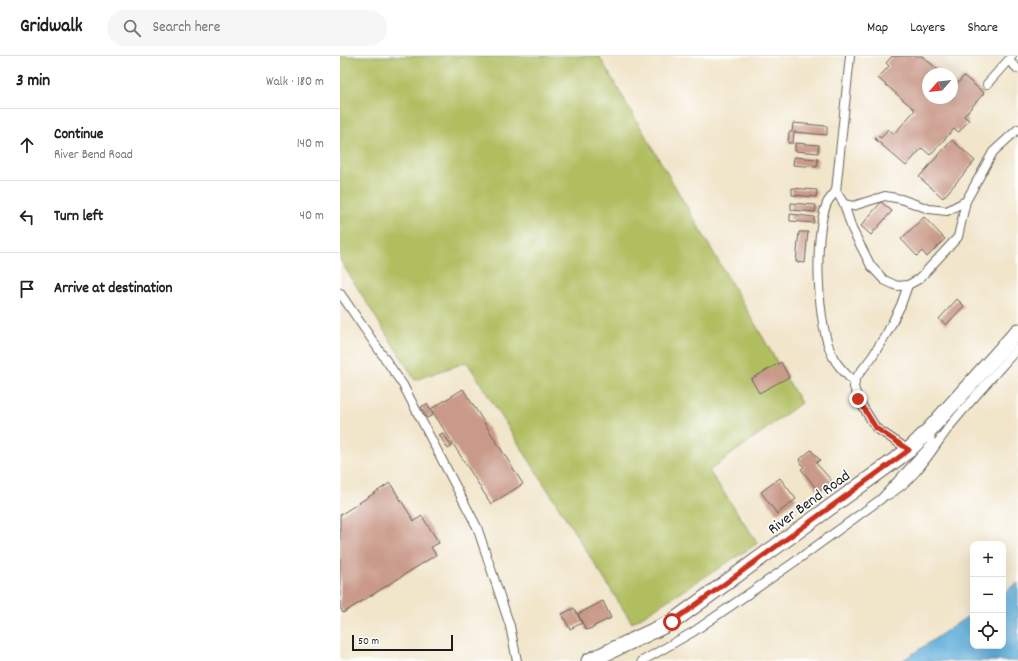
<!DOCTYPE html>
<html lang="en">
<head>
<meta charset="utf-8">
<style>
  :root { --surface:#fff; --page:#f6f6f6; --text:#202124; --muted:#757577; --line:#e0e0e0 }
  body { margin:0; font-family:Dekko,sans-serif; background:var(--page); color:var(--text) }
  .controls { position:absolute; right:12px; bottom:12px; display:grid; overflow:hidden; border-radius:8px; box-shadow:0 4px 16px #0002 }
  .controls button { width:36px; height:36px; display:grid; place-items:center; padding:0; border:0; border-bottom:1px solid var(--line); background:var(--surface); color:var(--text); font:20px sans-serif }
  .compass { position:absolute; left:582px; top:12px; width:36px; height:36px; border-radius:50%; background:var(--surface); box-shadow:0 4px 16px #0002; rotate:242deg }
  .scale { position:absolute; left:12px; bottom:10px; width:101px; box-sizing:border-box; padding-left:4px; border:2px solid #1c1c1c; border-top:0; font-size:11px; line-height:14px; white-space:nowrap; color:#1c1c1c; -webkit-text-stroke:3px #fff; paint-order:stroke }
  .stop { position:absolute; width:12px; height:12px; margin:-9px; border:3px solid #c8321e; border-radius:50%; background:#fff }
  .stop.end { background:#c8321e; border-color:#fff; box-shadow:0 1px 4px #0008 }
  .list { margin:0; padding:0; list-style:none }
  h2 { display:flex; justify-content:space-between; align-items:center; height:52px; margin:0; padding:0 16px; font-size:17px }
  h2 small { font-size:13px; font-weight:400; color:var(--muted) }
  .list li { display:grid; grid-template-columns:26px 1fr auto; gap:12px; align-items:center; box-sizing:border-box; height:72px; padding:0 16px; border-top:1px solid var(--line) }
  .list b { display:block; font-size:15px; white-space:nowrap }
  .list p { margin:0; font-size:13px; white-space:nowrap; color:var(--muted) }
  .list em { font-size:13px; font-style:normal; color:var(--muted) }
  .icon { flex:none; width:22px; height:22px; fill:none; stroke:currentColor; stroke-width:2; stroke-linecap:round; stroke-linejoin:round }
  .map { position:relative; flex:none; width:678px; height:605px; overflow:hidden }
  header { display:flex; align-items:center; gap:24px; box-sizing:border-box; height:56px; padding:0 20px; background:var(--surface); border-bottom:1px solid var(--line) }
  header strong { font-size:19px }
  nav { display:flex; gap:22px; margin-inline-start:auto; font-size:14px }
  .search { width:280px; height:36px; background:var(--page); display:flex; align-items:center; gap:10px; box-sizing:border-box; padding:0 14px; border-radius:22px; color:var(--muted); font-size:15px }
  main { display:flex }
  aside { flex:1; background:var(--surface) }
  .map>svg:first-child { display:block }
</style>
</head>
<body>
<header>
<strong>Gridwalk</strong>
<div class="search"><svg class="icon" aria-label="search" viewBox="0 0 24 24"><circle cx="10" cy="10" r="6"/><path d="M15 15l6 6"/></svg>Search here</div>
<nav><a>Map</a><a>Layers</a><a>Share</a></nav>
</header>
<main>
<aside>
<h2>3 min<small>Walk · 180 m</small></h2>
<ul class="list">
<li><svg class="icon" aria-label="ahead" viewBox="0 0 24 24"><path d="M12 20V5M6 11l6-6 6 6"/></svg><div><b>Continue</b><p>River Bend Road</p></div><em>140 m</em></li>
<li><svg class="icon" aria-label="left" viewBox="0 0 24 24"><path d="M17 20v-9H6M10 6l-5 5 5 5"/></svg><div><b>Turn left</b></div><em>40 m</em></li>
<li><svg class="icon" aria-label="arrive" viewBox="0 0 24 24"><path d="M6 21V4h12l-3 4 3 4H6"/></svg><div><b>Arrive at destination</b></div></li>
</ul>
</aside>
<div class="map">
<svg width="678" height="605" viewBox="0 0 678 605">
  <rect width="100%" height="100%" fill="#fff"/>
  <filter id="ink" filterUnits="userSpaceOnUse"><feTurbulence type="fractalNoise" baseFrequency=".025" numOctaves="2"/><feDisplacementMap in="SourceGraphic" scale="8" xChannelSelector="R" yChannelSelector="G"/><feConvolveMatrix kernelMatrix="1 2 1 2 8 2 1 2 1" color-interpolation-filters="sRGB"/></filter>
  <filter id="wash" filterUnits="userSpaceOnUse"><feTurbulence type="fractalNoise" baseFrequency=".012" numOctaves="4" result="noise"/><feDisplacementMap in="SourceGraphic" scale="16" xChannelSelector="R" yChannelSelector="G"/><feGaussianBlur stdDeviation="0.9" result="paint"/><feColorMatrix in="noise" values="0 0 0 0 0 0 0 0 0 0 0 0 0 0 0 0 0 1.4 0 .05"/><feComposite in="paint" operator="in"/></filter>
  <g filter="url(#wash)">
    <rect width="100%" height="100%" fill="#f1e5ca"/>
    <path fill="#b1be60" stroke="#666d3e" d="M0 0H259L461 347 369 415 418 487 292 567 127 306 75 324 0 204Z"/>
    <path fill="#60afda" stroke="#3e667b" d="M678 527V605H562L633 557V590H663V537Z"/>
    <g id="blocks">
      <path fill="#c99a89" d="M552 0H582L603 18H588V42H612V26L616 29 624 20 644 37 624 60 629 64 619 76 614 73 590 99 582 92 566 110 535 83 538 80 541 82 548 73 554 78 575 54 538 22 549 10 546 7Z
        M453 67 487 70V79L454 76 453 87H448L449 76H452Z
        M612 84 635 105 603 142 579 121Z
        M455 87 479 89 478 97 455 95Z
        M454 101 478 103 477 111 453 109Z
        M452 132 477 134 476 141 452 139Z
        M541 146 552 155 531 179 521 170Z
        M451 147 476 149 475 156 451 154Z
        M450 158 474 161V167L450 165Z
        M584 161 605 183 587 201 582 195 577 200 561 183Z
        M459 176H468L465 207 456 206Z
        M617 243 624 250 606 269 599 263Z
        M441 306 449 321 419 337 411 323Z
        M123 333 183 428 151 448 91 353Z
        M87 348 93 359 87 362 81 351Z
        M103 377 112 390 108 393 99 379Z
        M471 394 480 404 476 407 492 425 479 436 461 413 464 411 459 404Z
        M440 422 456 443 437 458 421 436Z
        M50 427 74 465 82 460 99 487 91 491 96 499 3 557 0 552V459Z
        M263 545 271 562 254 570 255 571 246 574 238 558Z
        M234 552 242 567 230 573 222 558Z"/>
    </g>
  </g>
  <g filter="url(#ink)">
    <use href="#blocks" fill-opacity="0" stroke="#676259" stroke-width="1"/>
    <g fill="none" stroke-linecap="round" stroke-linejoin="round">
      <g stroke="#676259" stroke-width="10">
        <path id="service" d="M510 0 496 135 504 148 512 173 531 210 544 224 557 230 568 229 579 223 618 181 626 145 653 96 678 73
          M669 5 678 13
          M647 28 672 0
          M496 135C493 139 489 143 487 147 473 179 477 271 493 301 498 311 507 319 515 327
          M504 148 513 150 545 140 561 143 589 153 607 155 626 145
          M568 229 561 249 548 275 532 301 515 323 514 331 518 343 536 372 569 394
          M0 237 63 329 137 471 170 570 177 605
          M548 439C575 424 591 395 609 371 631 344 655 318 678 292
          M302 605 353 576 453 507 541 443 591 389 590 373"/>
      </g>
      <g stroke="#676259" stroke-width="17">
        <path id="minor" d="M249 605 332 566 569 394 590 373 678 275"/>
      </g>
      <use href="#service" stroke="#fff" stroke-width="8"/>
      <use href="#minor" stroke="#fff" stroke-width="15"/>
    </g>
  </g>
  <g fill="none" stroke-linecap="round" stroke-linejoin="round" filter="url(#ink)">
    <path stroke="#c8321e" stroke-width="5" d="M332 566 569 394 536 372 518 343"/>
  </g>
  <g text-anchor="middle" stroke-width="3.5" stroke-linejoin="round" paint-order="stroke">
    <g font-size="16" fill="#1c1c1c" stroke="#fff">
      <text transform="translate(468 445) rotate(-36)" y="6">River Bend Road</text>
    </g>
  </g>
</svg>
<div class="controls">
<button>+</button>
<button>−</button>
<button><svg class="icon" aria-label="locate" viewBox="0 0 24 24"><circle cx="12" cy="12" r="6"/><path d="M12 2v4M12 18v4M2 12h4M18 12h4"/></svg></button>
</div>
<svg class="compass" viewBox="-18 -18 36 36"><path d="M0-13l5 13h-10z" fill="#e53935"/><path d="M0 13l5-13h-10z" fill="#757577"/></svg>
<div class="scale">50 m</div>
<div class="stop" style="left:332px;top:566px"></div>
<div class="stop end" style="left:518px;top:343px"></div>
</div>
</main>
</body>
</html>
